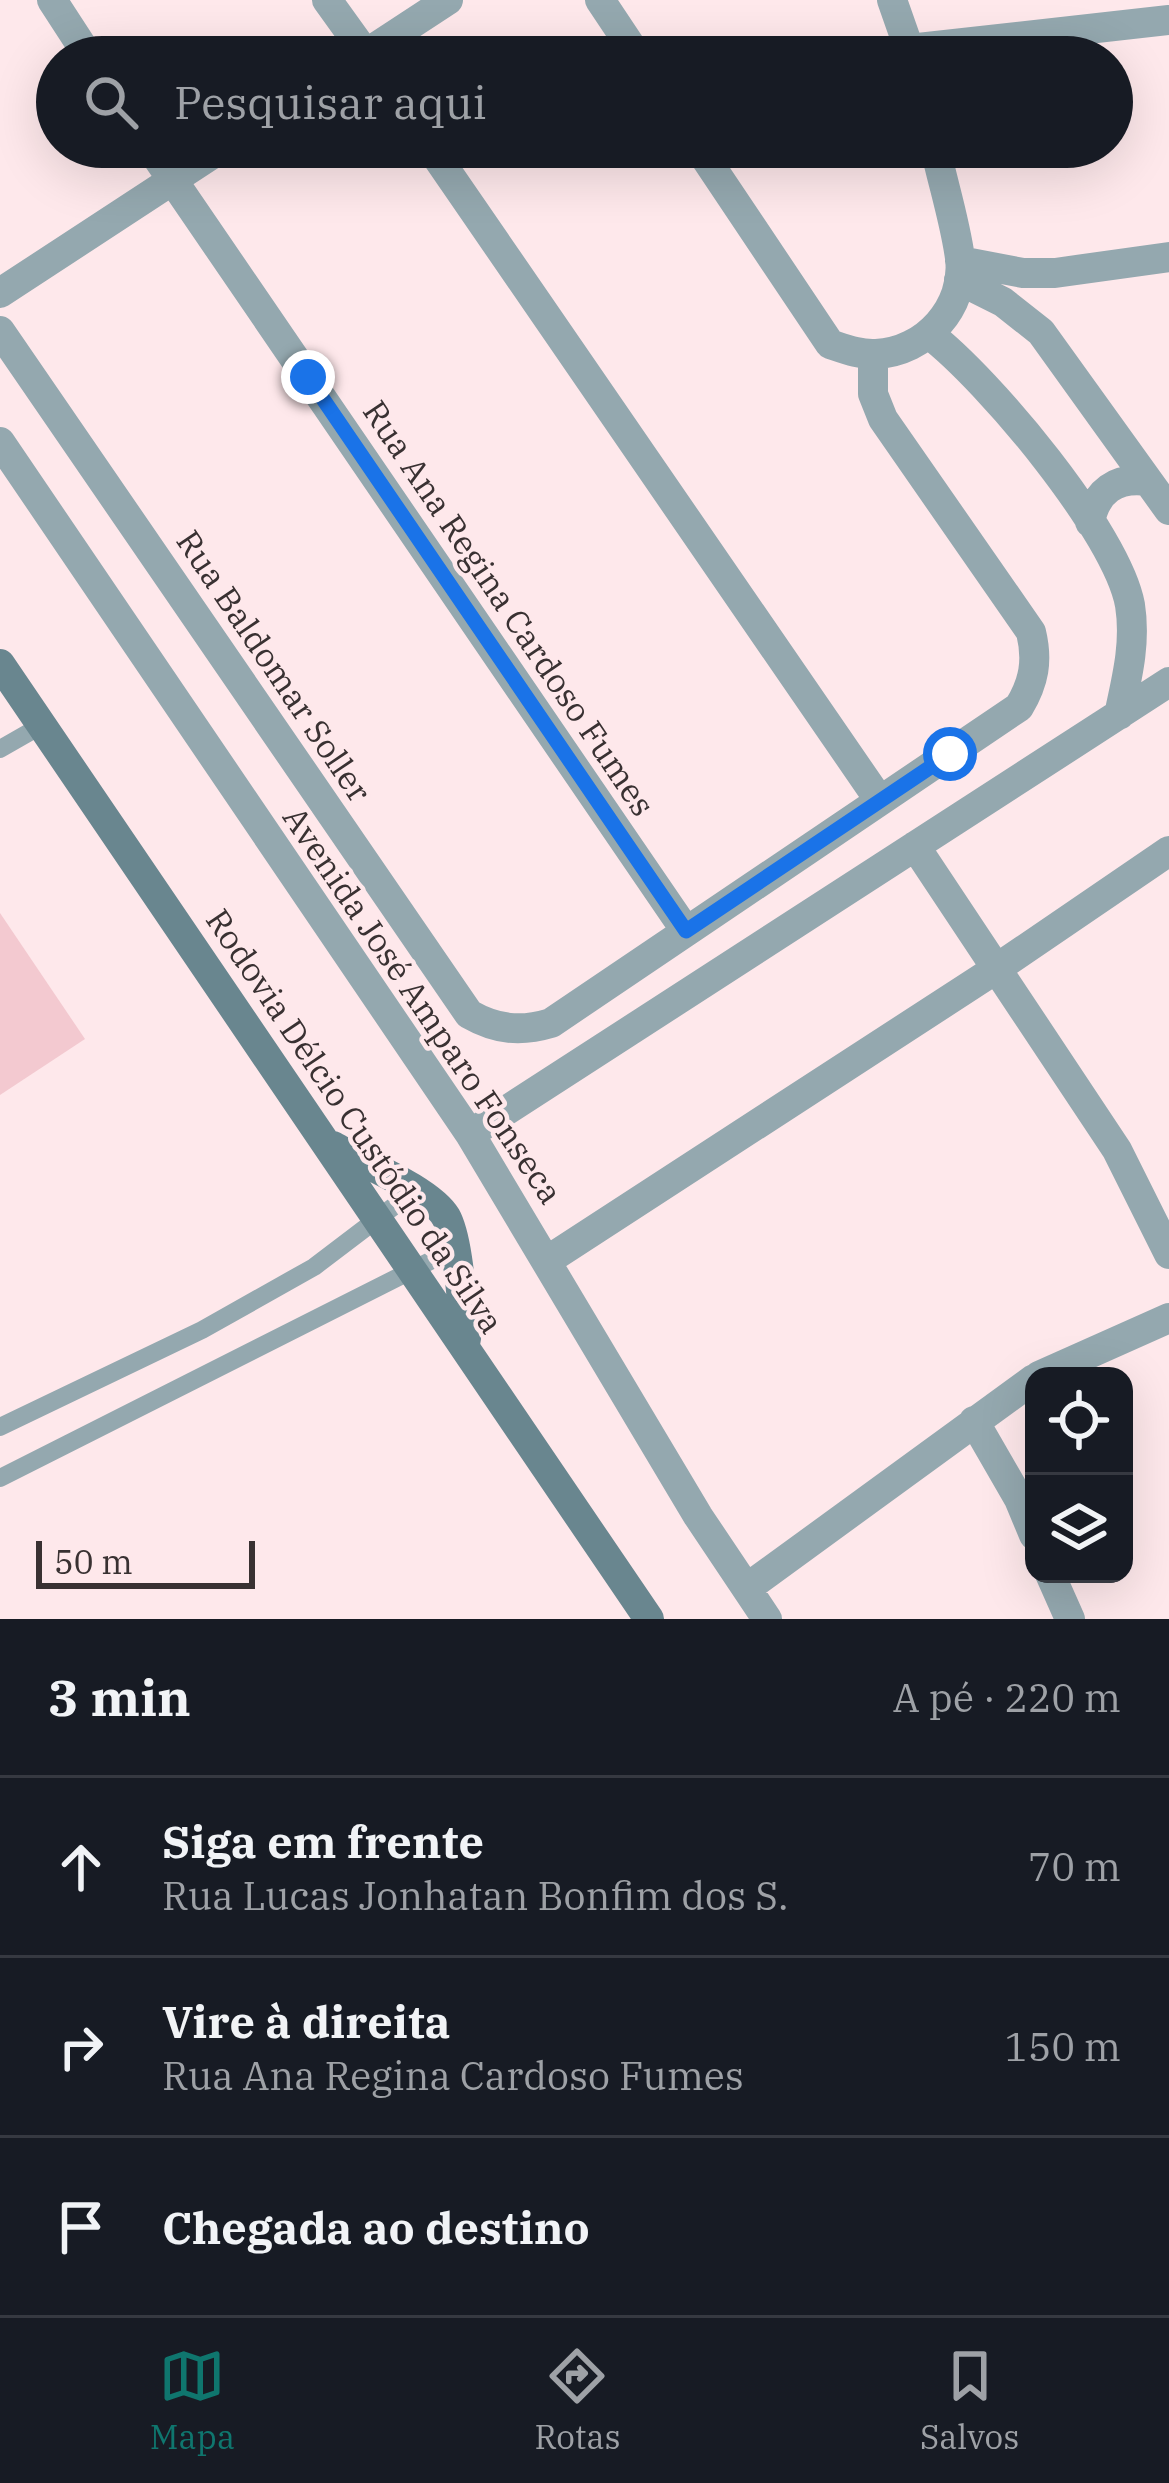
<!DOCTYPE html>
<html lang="pt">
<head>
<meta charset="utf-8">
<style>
  :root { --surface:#171b24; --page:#20242c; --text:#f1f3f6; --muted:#9ea1a6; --line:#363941; --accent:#0f766e }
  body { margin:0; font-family:"IBM Plex Serif",serif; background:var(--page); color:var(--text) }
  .controls { position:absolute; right:36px; bottom:36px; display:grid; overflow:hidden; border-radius:24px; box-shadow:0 12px 48px #0002 }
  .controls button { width:108px; height:108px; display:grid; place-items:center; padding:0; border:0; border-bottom:3px solid var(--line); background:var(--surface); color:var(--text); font:60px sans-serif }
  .scale { position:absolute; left:36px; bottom:30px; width:219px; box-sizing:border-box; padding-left:12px; border:6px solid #393132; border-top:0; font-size:33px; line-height:42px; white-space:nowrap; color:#393132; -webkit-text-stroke:9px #fee8eb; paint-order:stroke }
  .stop { position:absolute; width:36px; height:36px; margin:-27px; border:9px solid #1a73e8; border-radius:50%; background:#fff }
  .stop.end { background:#1a73e8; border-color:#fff; box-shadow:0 3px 12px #0008 }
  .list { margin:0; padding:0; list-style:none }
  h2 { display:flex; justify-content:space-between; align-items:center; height:156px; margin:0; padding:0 48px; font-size:51px }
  h2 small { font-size:39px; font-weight:400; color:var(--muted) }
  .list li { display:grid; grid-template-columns:78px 1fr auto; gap:36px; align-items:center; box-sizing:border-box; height:180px; padding:0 48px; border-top:3px solid var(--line) }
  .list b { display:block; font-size:45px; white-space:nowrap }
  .list p { margin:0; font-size:39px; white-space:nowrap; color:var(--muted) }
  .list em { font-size:39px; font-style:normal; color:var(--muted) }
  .icon { flex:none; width:66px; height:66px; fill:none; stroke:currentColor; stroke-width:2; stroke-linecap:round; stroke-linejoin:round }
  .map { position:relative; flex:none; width:1169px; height:1619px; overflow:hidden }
  .search { position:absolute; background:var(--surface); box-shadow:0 12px 48px #0002; left:36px; right:36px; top:36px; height:132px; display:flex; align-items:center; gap:30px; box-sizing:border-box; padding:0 42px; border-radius:66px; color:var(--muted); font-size:45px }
  .sheet { height:696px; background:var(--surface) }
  nav { display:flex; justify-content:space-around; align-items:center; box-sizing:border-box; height:168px; border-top:3px solid var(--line); background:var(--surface); font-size:33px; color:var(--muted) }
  nav a { display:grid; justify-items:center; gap:6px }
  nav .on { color:var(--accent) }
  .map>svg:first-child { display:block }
</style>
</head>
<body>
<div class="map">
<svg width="1169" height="1619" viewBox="0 0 1169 1619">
  <rect width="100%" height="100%" fill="#fee8eb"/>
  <path fill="#f3c9d0" d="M0 913 85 1039 0 1095Z"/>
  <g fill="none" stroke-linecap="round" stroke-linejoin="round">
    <path stroke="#94a8af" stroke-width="18" d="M0 749 42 725
      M0 1427 202 1330 314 1267 414 1191
      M0 1478 454 1249"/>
    <path stroke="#94a8af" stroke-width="30" d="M52 0 89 57
      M327 0 368 57
      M600 0 638 57
      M892 0 912 57
      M909 49 1169 20
      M361 57 448 0
      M150 147 686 931
      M430 147 880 801
      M698 147 830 344C845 349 860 355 876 354 925 352 966 307 960 258 955 221 943 184 935 147
      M960 261 1023 273H1055L1169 257
      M959 280 1003 302 1041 332 1169 510
      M0 293 223 147
      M0 331 469 1014C497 1030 521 1032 551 1023L1019 707C1034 682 1038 661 1031 632L883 419 873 394V354
      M929 334C989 380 1117 533 1130 605 1136 643 1127 678 1119 715
      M0 442 470 1134 698 1516 767 1619
      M1090 522C1096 491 1116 477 1147 481
      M915 846 1117 1150 1169 1254
      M470 1134 1169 682
      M548 1260 996 969 1169 851
      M1039 1376 1169 1318
      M974 1421 1019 1499 1034 1535
      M1050 1574 1070 1619
      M747 1588 1034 1379"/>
    <path stroke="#69868f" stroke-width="30" d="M0 664 649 1619
      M333 1146C362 1163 430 1190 446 1217 459 1240 462 1309 466 1339"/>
  </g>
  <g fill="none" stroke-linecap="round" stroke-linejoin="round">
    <path stroke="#1a73e8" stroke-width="15" d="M308 377 686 931 950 754"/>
  </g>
  <g text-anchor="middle" stroke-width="9" stroke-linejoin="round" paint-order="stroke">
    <g font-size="33" fill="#393132" stroke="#fee8eb">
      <text transform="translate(509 608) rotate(56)" y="12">Rua Ana Regina Cardoso Fumes</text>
      <text transform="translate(274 666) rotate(56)" y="12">Rua Baldomar Soller</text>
      <text transform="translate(423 1005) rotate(56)" y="12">Avenida José Amparo Fonseca</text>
      <text transform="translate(355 1121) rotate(56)" y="12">Rodovia Délcio Custódio da Silva</text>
    </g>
  </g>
</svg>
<div class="controls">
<button><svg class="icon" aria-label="locate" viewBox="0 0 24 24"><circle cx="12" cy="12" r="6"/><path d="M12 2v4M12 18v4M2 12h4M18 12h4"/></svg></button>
<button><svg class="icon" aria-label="layers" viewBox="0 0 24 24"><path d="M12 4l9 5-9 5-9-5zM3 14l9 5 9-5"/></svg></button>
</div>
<div class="scale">50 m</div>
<div class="stop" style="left:950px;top:754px"></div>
<div class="stop end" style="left:308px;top:377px"></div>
<div class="search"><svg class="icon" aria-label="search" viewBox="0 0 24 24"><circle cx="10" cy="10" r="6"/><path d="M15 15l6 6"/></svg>Pesquisar aqui</div>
</div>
<section class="sheet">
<h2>3 min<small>A pé · 220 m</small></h2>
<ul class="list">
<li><svg class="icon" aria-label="ahead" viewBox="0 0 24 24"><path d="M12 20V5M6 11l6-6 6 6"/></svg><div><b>Siga em frente</b><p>Rua Lucas Jonhatan Bonfim dos S.</p></div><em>70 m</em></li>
<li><svg class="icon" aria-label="right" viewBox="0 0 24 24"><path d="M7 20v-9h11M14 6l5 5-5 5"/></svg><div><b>Vire à direita</b><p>Rua Ana Regina Cardoso Fumes</p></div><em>150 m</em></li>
<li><svg class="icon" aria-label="arrive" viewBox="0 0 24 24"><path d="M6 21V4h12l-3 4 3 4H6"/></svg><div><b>Chegada ao destino</b></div></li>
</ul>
</section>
<nav>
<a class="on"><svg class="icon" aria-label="map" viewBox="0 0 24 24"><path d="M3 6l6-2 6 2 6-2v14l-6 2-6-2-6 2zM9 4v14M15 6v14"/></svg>Mapa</a>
<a><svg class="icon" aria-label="directions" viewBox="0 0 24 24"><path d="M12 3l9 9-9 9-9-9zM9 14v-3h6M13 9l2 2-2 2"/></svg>Rotas</a>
<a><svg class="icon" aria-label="saved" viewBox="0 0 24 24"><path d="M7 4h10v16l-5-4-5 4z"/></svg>Salvos</a>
</nav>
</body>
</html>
